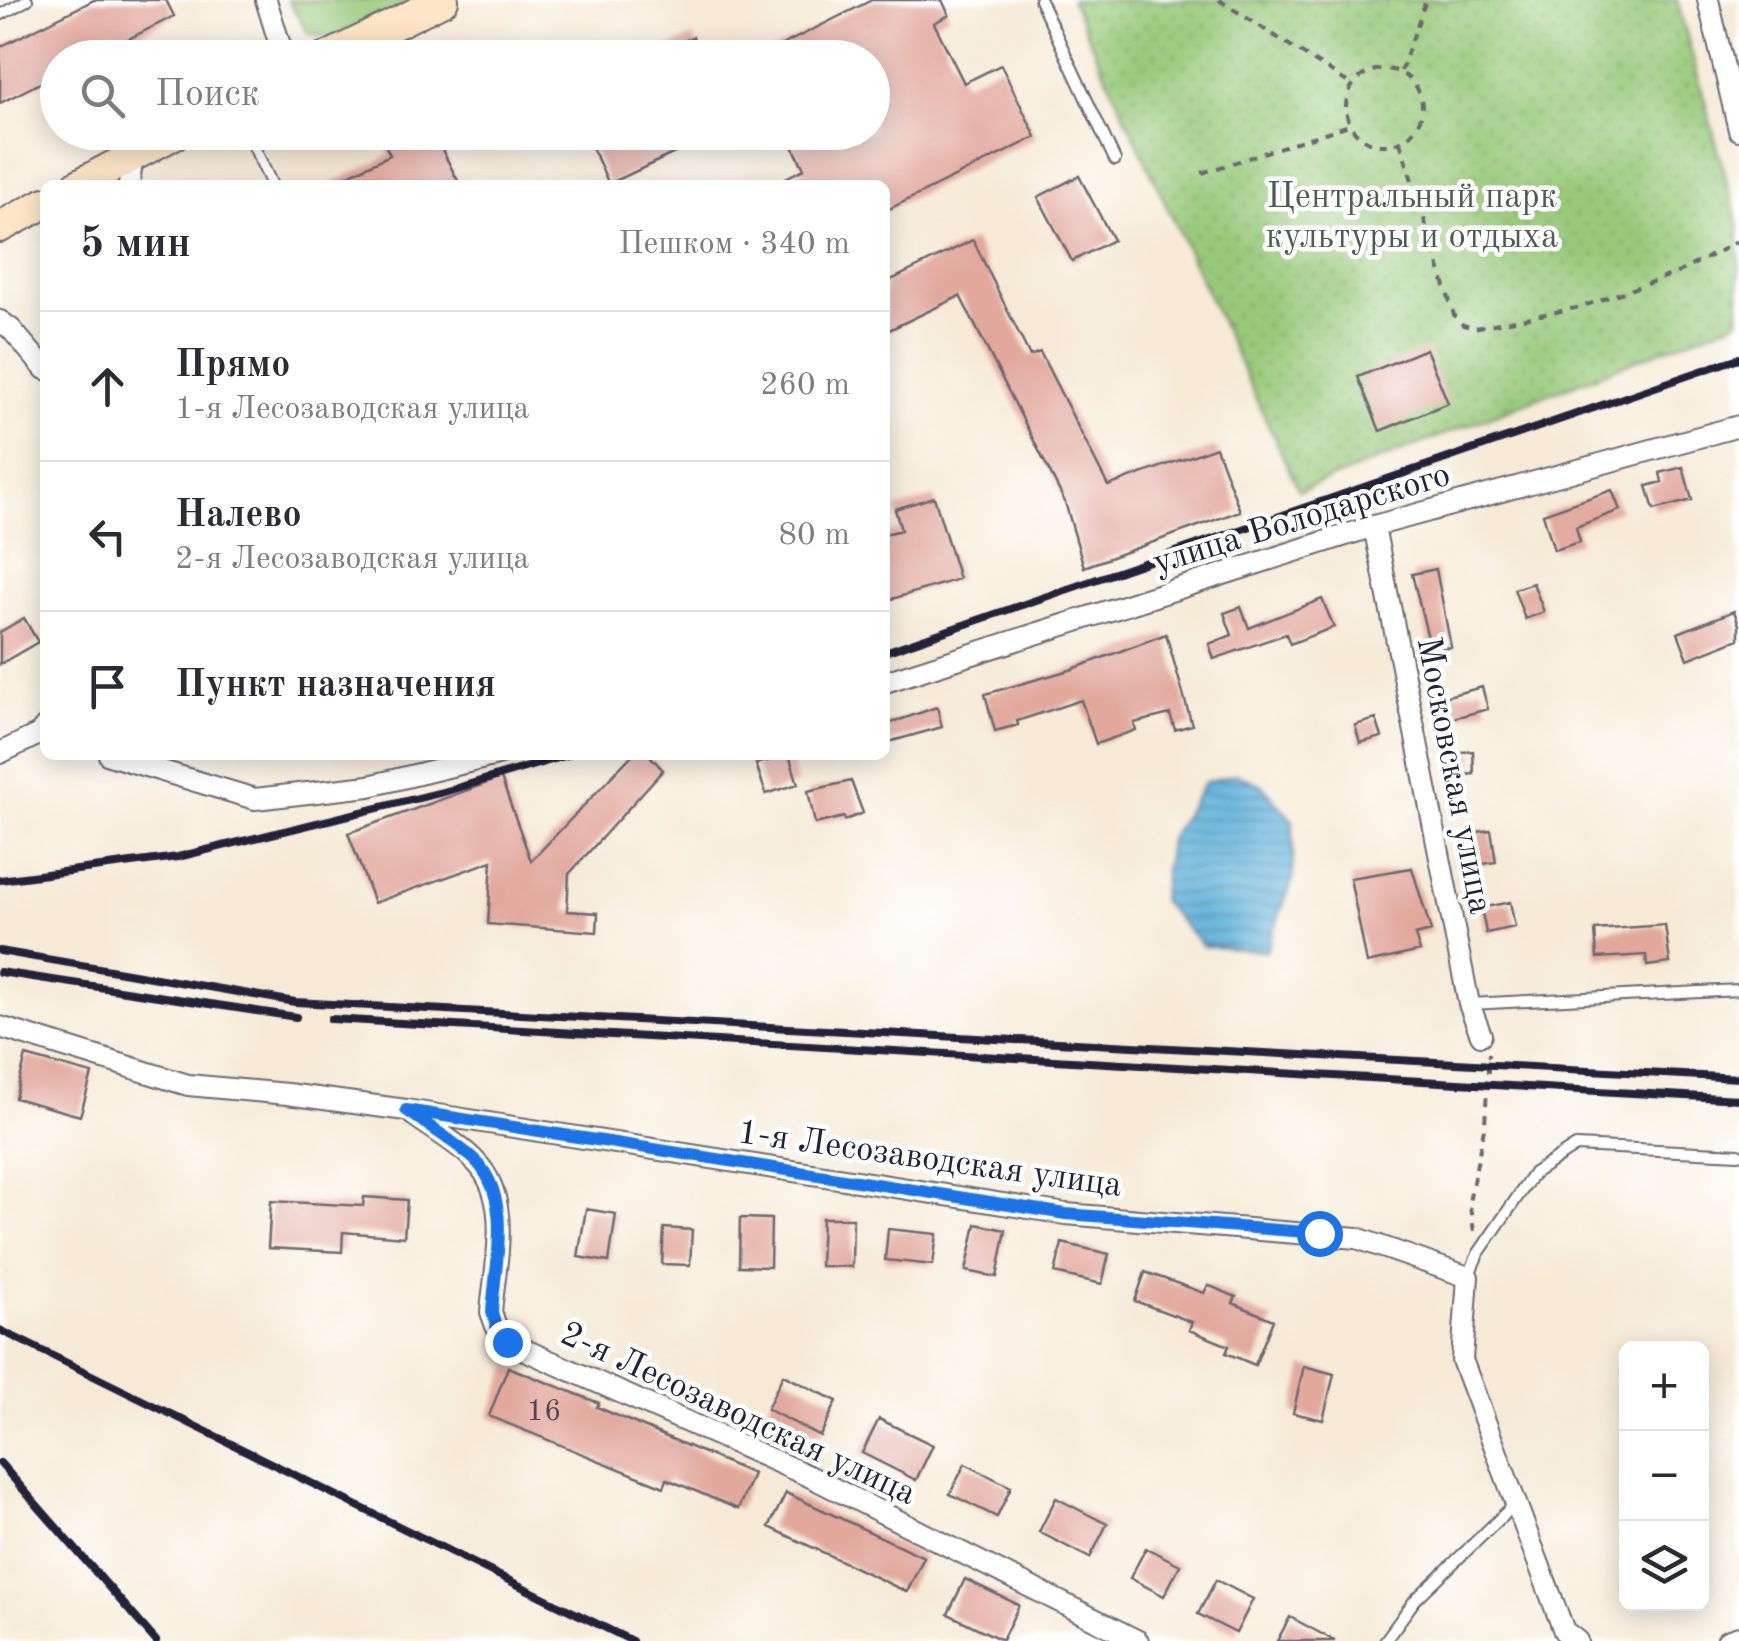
<!DOCTYPE html>
<html lang="ru">
<head>
<meta charset="utf-8">
<style>
  :root { --surface:#fff; --page:#f2f2f3; --text:#2b2b33; --muted:#7c7c81; --line:#e1e1e2 }
  body { margin:0; font-family:"Old Standard TT",serif; background:var(--page); color:var(--text) }
  .controls { position:absolute; right:30px; bottom:30px; display:grid; overflow:hidden; border-radius:15px; box-shadow:0 5px 25px #0003 }
  .controls button { width:90px; height:90px; display:grid; place-items:center; padding:0; border:0; border-bottom:2px solid var(--line); background:var(--surface); color:var(--text); font:50px sans-serif }
  .stop { position:absolute; width:30px; height:30px; margin:-22px; border:8px solid #1a73e8; border-radius:50%; background:#fff }
  .stop.end { background:#1a73e8; border-color:#fff; box-shadow:0 2px 10px #0008 }
  .list { margin:0; padding:0; list-style:none }
  h2 { display:flex; justify-content:space-between; align-items:center; height:130px; margin:0; padding:0 40px; font-size:42px }
  h2 small { font-size:32px; font-weight:400; color:var(--muted) }
  .list li { display:grid; grid-template-columns:65px 1fr auto; gap:30px; align-items:center; box-sizing:border-box; height:150px; padding:0 40px; border-top:2px solid var(--line) }
  .list b { display:block; font-size:38px; white-space:nowrap }
  .list p { margin:0; font-size:32px; white-space:nowrap; color:var(--muted) }
  .list em { font-size:32px; font-style:normal; color:var(--muted) }
  .icon { flex:none; width:55px; height:55px; fill:none; stroke:currentColor; stroke-width:2; stroke-linecap:round; stroke-linejoin:round }
  .map { position:relative; flex:none; width:1739px; height:1641px; overflow:hidden }
  .search { position:absolute; background:var(--surface); box-shadow:0 5px 25px #0003; left:40px; top:40px; width:850px; height:110px; display:flex; align-items:center; gap:25px; box-sizing:border-box; padding:0 35px; border-radius:55px; color:var(--muted); font-size:38px }
  .panel { position:absolute; background:var(--surface); box-shadow:0 5px 25px #0003; left:40px; top:180px; width:850px; height:580px; border-radius:15px }
  .map>svg:first-child { display:block }
</style>
</head>
<body>
<div class="map">
<svg width="1739" height="1641" viewBox="0 0 1739 1641">
  <defs>
    <pattern id="park-dots" width="8" height="8" patternUnits="userSpaceOnUse" patternTransform="scale(2.5)"><rect width="8" height="8" fill="#98c979"/><path d="M2 2h.1M6 6h.1" fill="none" stroke="#83ac6a" stroke-width="1.8" stroke-linecap="round"/></pattern>
    <pattern id="water-rules" width="6" height="5" patternUnits="userSpaceOnUse" patternTransform="scale(2.5)"><rect width="6" height="5" fill="#5db0d9"/><path d="M0 2.5h6" fill="none" stroke="#4c8fb1"/></pattern>
  </defs>
  <rect width="100%" height="100%" fill="#fff"/>
  <filter id="ink" filterUnits="userSpaceOnUse"><feTurbulence type="fractalNoise" baseFrequency=".01" numOctaves="2"/><feDisplacementMap in="SourceGraphic" scale="20" xChannelSelector="R" yChannelSelector="G"/><feConvolveMatrix kernelMatrix="1 2 1 2 8 2 1 2 1" color-interpolation-filters="sRGB"/></filter>
  <filter id="wash" filterUnits="userSpaceOnUse"><feTurbulence type="fractalNoise" baseFrequency=".0048" numOctaves="4" result="noise"/><feDisplacementMap in="SourceGraphic" scale="40" xChannelSelector="R" yChannelSelector="G"/><feGaussianBlur stdDeviation="2.25" result="paint"/><feColorMatrix in="noise" values="0 0 0 0 0 0 0 0 0 0 0 0 0 0 0 0 0 1.4 0 .05"/><feComposite in="paint" operator="in"/></filter>
  <g filter="url(#wash)">
    <rect width="100%" height="100%" fill="#f6ead6"/>
    <path fill="#98c979" stroke="#5d765a" stroke-width="2.5" d="M288 0H423L331 38 308 33Z"/>
    <path fill="url(#park-dots)" stroke="#5d765a" stroke-width="2.5" d="M1071 0H1677L1739 226V320L1299 491Z"/>
    <path fill="url(#water-rules)" stroke="#40698a" stroke-width="2.5" d="M1236 774 1262 785 1293 821V879L1266 951 1203 946 1161 901 1169 840 1205 782Z"/>
    <g id="blocks">
      <path fill="#e2a89c" d="M94 0H166L174 16 91 58H58V74L0 103V47Z
        M872 0H942L949 15 934 23 964 83 1001 65 1036 137 885 211V185H771L804 169 786 132H872V58H756Z
        M693 37 702 58H646Z
        M379 132H433L460 185H328L390 155Z
        M585 132H719L609 184Z
        M1079 176 1113 240 1072 261 1038 197Z
        M973 240 1030 356 1040 352 1108 486 1216 447 1240 511 1084 567 1065 502 960 296 885 332V283Z
        M1426 349 1448 403 1380 431 1358 377Z
        M1683 467 1692 500 1654 510 1647 486 1662 482 1660 473Z
        M1612 490 1620 510 1576 527 1580 542 1554 550 1543 514Z
        M934 497 959 579 885 601V534L901 530 895 509Z
        M1436 569 1451 647 1431 650 1412 574Z
        M1533 583 1544 612 1525 619 1514 589Z
        M1322 599 1334 627 1290 644 1286 634 1214 659 1209 644 1232 635 1224 613 1241 607 1249 628Z
        M1734 611 1739 625V639L1688 659 1678 633Z
        M24 618 38 642 0 664V632Z
        M1166 634 1192 725 1175 730 1170 714 1134 723 1136 730 1096 744 1081 700 1017 721 1018 725 995 731 985 694 1070 670Z
        M1482 687 1488 709 1446 720 1440 698Z
        M937 707 942 727 885 743V725Z
        M1376 719 1382 737 1360 743 1355 725Z
        M1473 751 1474 774 1451 776 1449 753Z
        M632 755H649L663 770 569 874 567 911 598 913 597 932 488 924 492 861 374 903 348 833 501 778 531 861Z
        M789 755 798 784 766 794 756 764Z
        M851 781 863 813 845 820 844 817 815 824 808 791Z
        M1491 830 1496 862 1469 866 1464 834Z
        M1412 868 1431 931 1415 935 1420 951 1367 963 1350 878Z
        M1510 902 1515 927 1486 933 1481 908Z
        M1665 925 1670 963 1647 966 1646 955 1597 958 1595 930Z
        M26 1056 92 1074 80 1116 15 1098Z
        M364 1197 407 1200 404 1237 343 1232 342 1252 268 1248 271 1201 363 1206Z
        M586 1209 616 1214 609 1262 578 1257Z
        M740 1218 771 1219 770 1267 739 1266Z
        M822 1218H853L852 1267 820 1266Z
        M976 1224 1006 1230 997 1277 966 1271Z
        M664 1228 692 1230 690 1265 662 1264Z
        M888 1229 937 1234 933 1265 885 1260Z
        M1062 1243 1109 1254 1102 1284 1055 1273Z
        M1145 1272 1204 1293 1208 1285 1236 1297 1233 1303 1273 1320 1255 1365 1226 1353 1229 1346 1189 1330 1192 1322 1135 1301Z
        M1304 1366 1334 1374 1323 1420 1293 1413Z
        M508 1367 599 1403 597 1407 753 1474 738 1509 667 1479 664 1487 489 1416Z
        M783 1375 837 1401 820 1436 767 1409Z
        M879 1419 933 1445 916 1480 862 1453Z
        M965 1464 1011 1487 997 1517 950 1494Z
        M786 1493 924 1557 907 1592 769 1527Z
        M1056 1498 1107 1524 1090 1558 1039 1532Z
        M1146 1548 1180 1565 1164 1596 1130 1578Z
        M965 1579 1019 1605 1002 1640 948 1614Z
        M1216 1580 1253 1599 1236 1633 1198 1614Z
        M1290 1617 1335 1641H1277Z"/>
    </g>
  </g>
  <g filter="url(#ink)">
    <use href="#blocks" fill-opacity="0" stroke="#6c6871" stroke-width="2.5"/>
    <g fill="none" stroke-linecap="round" stroke-linejoin="round">
      <g stroke="#6c6871" stroke-width="14">
        <path id="lane" d="M1040 0 1115 160
          M0 15 27 0
          M247 132 272 185
          M1470 1004 1739 990
          M1468 1277 1478 1254 1534 1173 1576 1146 1739 1154
          M1385 1641 1415 1600 1516 1503"/>
      </g>
      <g stroke="#6c6871" stroke-width="24">
        <path id="street" d="M266 0 284 58
          M1708 0 1739 130
          M129 185 133 155
          M0 321 11 329 45 369
          M1374 526 1469 1004 1481 1035
          M885 682 1374 526 1739 426
          M0 753 39 734 45 727
          M109 755 255 799 369 786 497 755
          M0 1027 188 1085 287 1094 406 1110 1066 1214 1357 1238 1468 1277 1462 1360 1564 1631 1577 1641
          M412 1114C432 1129 458 1143 475 1161 513 1199 495 1264 491 1312L496 1326 507 1342 811 1477 1138 1641
          M1727 1641 1739 1637"/>
      </g>
      <g stroke="#6c6871" stroke-width="34">
        <path id="secondary" d="M326 58 443 0
          M78 185 178 132
          M0 227 45 203"/>
      </g>
      <path stroke="#6c6871" stroke-width="4" stroke-dasharray="8 8" stroke-linecap="butt" d="M1219 0 1350 84
        M1346 107a38 38 0 1 1 76 0a38 38 0 1 1-76 0Z
        M1401 71 1426 0
        M1400 142 1454 315 1463 325 1474 328 1581 307 1677 273 1739 241
        M1202 173 1349 125
        M1474 1231 1469 1202 1485 1124 1489 1053"/>
      <use href="#lane" stroke="#fff" stroke-width="10"/>
      <use href="#street" stroke="#fff" stroke-width="20"/>
      <use href="#secondary" stroke="#fde5c5" stroke-width="30"/>
      <path stroke="#22223b" stroke-width="8" d="M885 652 1739 358
        M0 880 178 857 447 791 568 755
        M0 951 295 1002 1739 1078
        M0 972 296 1017
        M331 1019 1739 1099
        M0 1330 632 1641
        M0 1463 156 1641"/>
    </g>
  </g>
  <g fill="none" stroke-linecap="round" stroke-linejoin="round" filter="url(#ink)">
    <path stroke="#1a73e8" stroke-width="12" d="M507 1342 496 1326 492 1312C495 1264 513 1200 476 1161 456 1142 428 1126 406 1110L1066 1214 1319 1233"/>
  </g>
  <g text-anchor="middle" stroke-width="9" stroke-linejoin="round" paint-order="stroke">
    <g font-size="30" fill="#524453">
      <text x="544" y="1420">16</text>
    </g>
    <g font-size="35" fill="#4b5c51" stroke="#fff">
      <text x="1412" y="207">Центральный парк<tspan x="1412" dy="40">культуры и отдыха</tspan></text>
    </g>
    <g font-size="35" fill="#22223b" stroke="#fff">
      <text transform="translate(1301 517) rotate(-17)" y="12">улица Володарского</text>
      <text transform="translate(1456 775) rotate(79)" y="12">Московская улица</text>
      <text transform="translate(930 1157) rotate(8)" y="12">1-я Лесозаводская улица</text>
      <text transform="translate(739 1412) rotate(25)" y="12">2-я Лесозаводская улица</text>
    </g>
  </g>
</svg>
<div class="controls">
<button>+</button>
<button>−</button>
<button><svg class="icon" aria-label="layers" viewBox="0 0 24 24"><path d="M12 4l9 5-9 5-9-5zM3 14l9 5 9-5"/></svg></button>
</div>
<div class="stop" style="left:1319px;top:1233px"></div>
<div class="stop end" style="left:507px;top:1342px"></div>
<div class="search"><svg class="icon" aria-label="search" viewBox="0 0 24 24"><circle cx="10" cy="10" r="6"/><path d="M15 15l6 6"/></svg>Поиск</div>
<section class="panel">
<h2>5 мин<small>Пешком · 340 m</small></h2>
<ul class="list">
<li><svg class="icon" aria-label="ahead" viewBox="0 0 24 24"><path d="M12 20V5M6 11l6-6 6 6"/></svg><div><b>Прямо</b><p>1-я Лесозаводская улица</p></div><em>260 m</em></li>
<li><svg class="icon" aria-label="left" viewBox="0 0 24 24"><path d="M17 20v-9H6M10 6l-5 5 5 5"/></svg><div><b>Налево</b><p>2-я Лесозаводская улица</p></div><em>80 m</em></li>
<li><svg class="icon" aria-label="arrive" viewBox="0 0 24 24"><path d="M6 21V4h12l-3 4 3 4H6"/></svg><div><b>Пункт назначения</b></div></li>
</ul>
</section>
</div>
</body>
</html>
